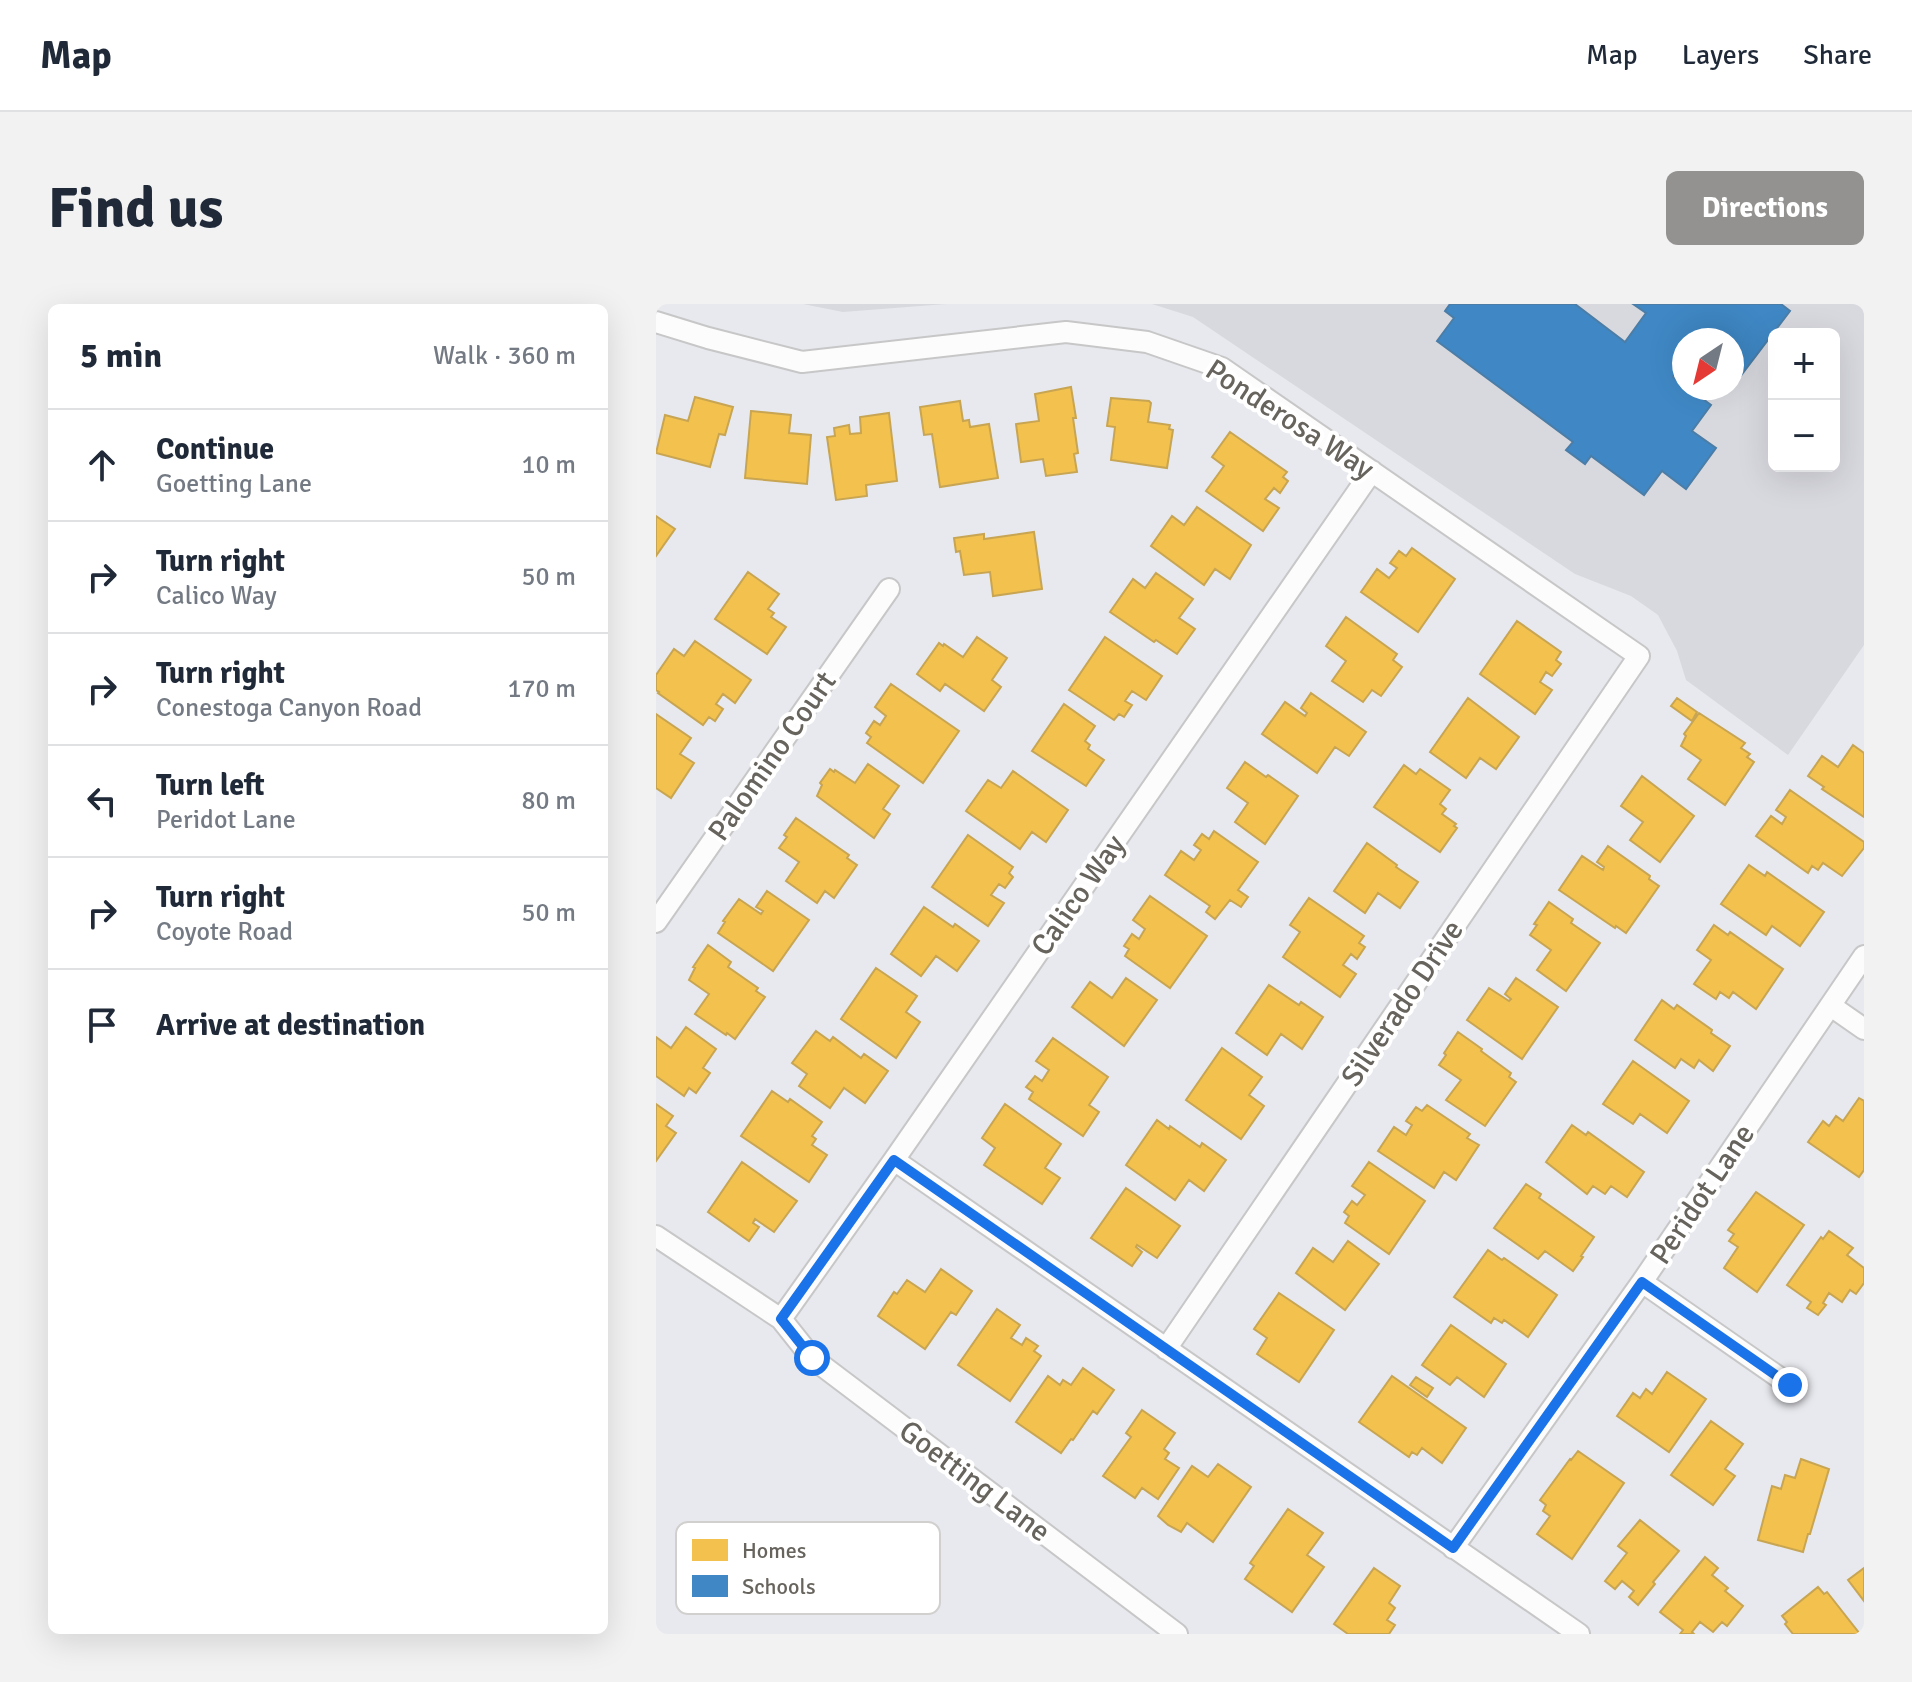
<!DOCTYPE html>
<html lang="en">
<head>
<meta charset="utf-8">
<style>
  :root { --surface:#fff; --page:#f2f2f3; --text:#1f2937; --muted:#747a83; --line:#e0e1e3; --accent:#949290 }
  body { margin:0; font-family:Signika,sans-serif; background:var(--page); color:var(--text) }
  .controls { position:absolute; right:24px; top:24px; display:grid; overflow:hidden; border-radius:12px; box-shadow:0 8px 32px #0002 }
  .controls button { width:72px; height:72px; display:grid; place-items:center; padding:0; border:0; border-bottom:2px solid var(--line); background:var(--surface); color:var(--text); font:40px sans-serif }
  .compass { position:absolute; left:1016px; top:24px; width:72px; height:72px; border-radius:50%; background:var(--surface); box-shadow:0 8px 32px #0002; rotate:215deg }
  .stop { position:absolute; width:24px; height:24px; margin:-18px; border:6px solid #1a73e8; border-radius:50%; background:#fff }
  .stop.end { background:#1a73e8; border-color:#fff; box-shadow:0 2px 8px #0008 }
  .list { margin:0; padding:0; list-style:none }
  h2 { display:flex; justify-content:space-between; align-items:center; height:104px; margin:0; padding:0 32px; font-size:34px }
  h2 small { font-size:26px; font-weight:400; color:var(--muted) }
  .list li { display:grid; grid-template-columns:52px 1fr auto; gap:24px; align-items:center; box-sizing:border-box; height:112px; padding:0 32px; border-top:2px solid var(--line) }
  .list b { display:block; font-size:30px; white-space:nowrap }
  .list p { margin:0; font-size:26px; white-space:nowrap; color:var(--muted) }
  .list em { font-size:26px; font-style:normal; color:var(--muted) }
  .icon { flex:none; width:44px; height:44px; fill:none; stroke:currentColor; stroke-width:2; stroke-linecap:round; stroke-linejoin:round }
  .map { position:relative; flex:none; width:1208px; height:1330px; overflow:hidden; border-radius:12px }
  header { display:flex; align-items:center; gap:48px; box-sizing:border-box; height:112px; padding:0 40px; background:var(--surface); border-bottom:2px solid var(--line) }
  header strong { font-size:38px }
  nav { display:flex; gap:44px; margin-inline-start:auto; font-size:28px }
  .intro { display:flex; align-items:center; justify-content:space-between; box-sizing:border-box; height:192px; padding:0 48px }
  h1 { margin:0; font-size:56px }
  .button { padding:20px 36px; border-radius:12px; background:var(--accent); color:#fff; font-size:28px; font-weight:700 }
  main { display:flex; gap:48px; padding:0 48px }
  aside { flex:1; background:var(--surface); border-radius:12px; box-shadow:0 8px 32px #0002 }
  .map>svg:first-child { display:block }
</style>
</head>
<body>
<header>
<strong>Map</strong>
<nav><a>Map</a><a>Layers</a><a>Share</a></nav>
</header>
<div class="intro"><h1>Find us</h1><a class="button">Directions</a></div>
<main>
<aside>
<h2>5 min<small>Walk · 360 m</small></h2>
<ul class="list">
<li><svg class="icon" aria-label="ahead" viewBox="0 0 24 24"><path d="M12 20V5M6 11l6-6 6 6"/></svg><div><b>Continue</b><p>Goetting Lane</p></div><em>10 m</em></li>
<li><svg class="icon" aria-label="right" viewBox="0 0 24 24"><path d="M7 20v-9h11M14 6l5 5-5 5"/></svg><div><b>Turn right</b><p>Calico Way</p></div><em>50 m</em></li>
<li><svg class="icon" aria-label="right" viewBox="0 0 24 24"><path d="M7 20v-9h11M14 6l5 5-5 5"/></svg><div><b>Turn right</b><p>Conestoga Canyon Road</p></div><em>170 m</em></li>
<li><svg class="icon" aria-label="left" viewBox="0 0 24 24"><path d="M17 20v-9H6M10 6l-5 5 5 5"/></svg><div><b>Turn left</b><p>Peridot Lane</p></div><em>80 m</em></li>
<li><svg class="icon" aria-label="right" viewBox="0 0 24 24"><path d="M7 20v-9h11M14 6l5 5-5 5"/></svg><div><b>Turn right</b><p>Coyote Road</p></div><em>50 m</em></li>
<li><svg class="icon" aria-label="arrive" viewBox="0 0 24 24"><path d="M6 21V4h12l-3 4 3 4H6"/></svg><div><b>Arrive at destination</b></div></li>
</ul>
</aside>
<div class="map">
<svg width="1208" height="1330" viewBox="0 0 1208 1330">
  <rect width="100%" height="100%" fill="#e8e9ee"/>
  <path fill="#d8d8df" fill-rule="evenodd" d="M147 0H290L187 8Z
    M496 0H1208V341L1132 451 1030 376 1021 347 1002 311 975 292 919 270 537 13ZM1118 30H1178V162H1118ZM1028 36H1076V84H1028Z"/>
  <path fill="#f2c14e" stroke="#c8a552" stroke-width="2" d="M415 83 420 114H417L422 149 418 150 421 168 390 172 387 155 365 158 360 120 383 117 379 90Z
    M39 93 77 103 69 131 63 130 54 163 0 149 9 111 32 117Z
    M455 94 493 97 495 99 492 118 514 121 513 125 517 126 511 164 455 156 459 123 451 122Z
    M304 97 307 117 313 116 314 123 333 120 342 174 284 183 276 130 268 131 264 103Z
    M95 107 135 111 133 129 155 131 151 180 89 174Z
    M233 109 241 177 210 181 211 192 180 196 171 133 179 132 178 124 193 121 194 130 205 129 204 113Z
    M574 128 631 168 627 173 632 177 624 189 618 184 609 195 623 204 607 227 550 187 568 162 556 153Z
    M541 203 595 241 574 275 559 265 548 281 495 242 516 212 528 221Z
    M0 212 19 225 0 252Z
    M378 228 386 285 337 292 334 268 308 271 304 247 300 248 298 234 328 230V235Z
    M756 244 799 275 762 328 705 288 721 265 733 274 741 264 734 259 743 247 750 252Z
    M92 268 123 290 112 305 118 309 115 313 130 323 111 350 59 315Z
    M500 269 537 295 523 314 539 325 521 350 500 336 498 338 454 308 477 275 489 284Z
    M690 313 741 350 737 356 746 363 725 392 716 386 707 398 676 377 690 357 670 342Z
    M861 317 905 348 900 356 905 360 896 372 890 368 884 378 896 386 879 410 824 370Z
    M321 333 351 354 336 376 345 383 328 407 289 380 284 387 261 370 283 339 287 342 288 340 307 353Z
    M449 333 506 372 490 396 476 387 469 397 476 401 468 413 463 410 458 416 413 386Z
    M39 337 95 376 79 399 67 390 60 400 67 405 59 417 53 413 47 421 2 389 3 388 0 386V371L18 345 28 352Z
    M235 380 303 427 267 479 211 439 215 433 210 429 218 417 224 421 230 412 219 403Z
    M655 389 710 428 693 452 679 443 661 469 606 430 629 398 649 412 651 409 645 404Z
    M812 394 863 433 840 465 824 454 810 474 774 448Z
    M1021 394 1041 408 1036 417 1015 402Z
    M408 400 439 422 429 437 434 441 432 445 448 456 430 482 376 447Z
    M1043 409 1089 439 1085 444 1094 450 1091 453 1098 458 1069 501 1032 475 1045 456 1025 442 1030 432 1028 430Z
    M0 410 35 434 24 450 38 459 15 494 0 484Z
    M1197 441 1208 449V513L1166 485 1168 483 1152 472 1166 452 1182 463Z
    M589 458 610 473 612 471 642 492 609 540 579 518 592 499 571 484Z
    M212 460 243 482 227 505 234 510 218 534 161 492 166 481 164 479 174 465 178 468 179 466 199 479Z
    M748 461 760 470 764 465 794 486 784 500 790 505 786 510 800 520 798 522 801 524 784 548 718 503Z
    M357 467 412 506 390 538 376 528 364 545 310 507 332 476 345 484Z
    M986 472 1038 512 1004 558 974 536 987 518 965 502Z
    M1134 486 1208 538V544L1186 572 1167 559 1162 566 1156 562 1152 569 1100 532 1115 512 1126 520 1130 513 1120 506Z
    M140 514 193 551 191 554 201 561 178 594 169 587 161 599 130 577 143 558 123 544 131 533 128 531Z
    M558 527 602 558 582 586 592 593 585 603 574 596 559 615 550 608 554 602 509 571 525 547 538 556 545 546 538 541 546 530 553 535Z
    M312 531 357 563 353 569 357 573 349 584 343 580 335 591 348 599 332 622 276 583Z
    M711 539 741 561 740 563 762 578 744 604 722 589 709 609 678 587Z
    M952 542 994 572 993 575 1003 582 970 629 960 622 959 624 903 586 926 552 947 566 948 563 941 558Z
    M1093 561 1109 572 1111 568 1168 608 1144 642 1116 622 1110 631 1065 600Z
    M111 587 153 616 117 667 62 629 69 618 67 617 83 595 105 610 107 607 100 603Z
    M494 592 551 632 514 684 469 652 473 645 468 642 476 630 483 635 489 625 477 616Z
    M653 594 708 632 703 639 709 643 701 655 695 650 687 661 700 670 684 693 627 653 644 628 634 621Z
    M893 598 917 615 915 619 944 639 910 687 881 666 895 646 874 631 881 621 878 620Z
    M268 603 297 623 299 620 323 637 301 667 280 652 265 672 235 650Z
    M1058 621 1072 631 1074 628 1127 665 1100 705 1077 688 1073 694 1064 688 1060 695 1038 680 1055 656 1041 646Z
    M52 641 75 658 72 663 102 684 100 687 109 693 79 735 71 729 70 731 39 710 53 690 33 676 39 664 37 663Z
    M220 664 261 692 250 708 264 718 240 754 185 715Z
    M470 674 501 696 468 742 416 703 434 678 456 694Z
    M860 674 902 703 866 755 811 716 833 684 853 697 855 695 849 690Z
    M613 681 643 701 645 698 667 713 646 745 625 730 611 751 580 729Z
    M1006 696 1018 705 1021 701 1056 726 1055 729 1074 742 1057 767 1043 756 1038 764 1025 755 1019 764 979 736Z
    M30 723 60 745 47 764 54 769 40 789 33 784 28 792 0 772V733L15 744Z
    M160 727 174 737 177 733 205 754 208 750 232 767 209 799 188 784 174 804 143 782 151 770 136 759Z
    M802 728 826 745 825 747 855 769 853 773 860 778 829 822 790 796 805 776 783 761 790 751 788 749Z
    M397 734 452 773 433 801 443 808 427 832 373 795 377 788 370 783 379 772 386 777 393 766 380 757Z
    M566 744 606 773 593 791 608 802 585 835 530 796Z
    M977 757 1033 797 1011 829 984 810 977 820 947 800Z
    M116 787 132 798 134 795 166 818 156 832 160 835 156 841 171 851 153 878 85 832Z
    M1203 794 1208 797V866L1203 873 1152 838 1167 817 1173 822 1180 812 1187 817Z
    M0 800 17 812 10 822 20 829 0 857Z
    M349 800 405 840 389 864 404 874 386 900 328 861 339 844 326 834Z
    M771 801 814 830 811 834 823 841 800 876 788 868 778 884 722 847 738 823 750 831 756 821 750 817 760 803 766 807Z
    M501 816 513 825 514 822 544 843 546 839 570 856 548 887 533 876 519 896 470 861Z
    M916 821 930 831 932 828 988 868 971 893 955 882 949 890 937 882 931 890 890 858Z
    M86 858 141 897 118 928 99 915 97 919 103 923 93 937 52 908Z
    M713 858 769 897 733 950 689 919 693 912 688 908 696 897 701 901 709 891 696 882Z
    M870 880 885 890 883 894 938 933 925 952 927 953 917 967 889 947 882 955 838 924Z
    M470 884 524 922 501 954 481 941 480 943 486 948 476 962 435 934Z
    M1100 888 1148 921 1101 988 1068 964 1082 943 1073 937 1078 930 1072 926Z
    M1173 927 1197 944 1191 951 1208 964V979L1200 990 1194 986 1186 998 1173 989 1167 999 1170 1001 1162 1011 1151 1004 1155 998 1131 981 1165 933 1167 935Z
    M692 937 723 960 689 1006 640 969 657 944 677 958Z
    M832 946 846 956 848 954 901 991 872 1033 848 1016 846 1019 838 1014 835 1019 798 993Z
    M285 965 316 987 300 1011 295 1008 269 1045 222 1012 238 988 241 990 251 976 269 988Z
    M623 989 678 1026 643 1078 601 1050 611 1034 598 1025Z
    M341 1005 364 1021 355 1034 366 1041 370 1034 382 1042 378 1047 385 1052 354 1097 302 1061Z
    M795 1021 850 1060 828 1093 801 1073 794 1081 766 1061Z
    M427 1064 458 1086 441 1110 437 1107 417 1136 415 1135 405 1149 360 1118 392 1072 404 1081 407 1076 415 1081Z
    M1011 1068 1050 1095 1013 1148 961 1112 977 1089 984 1094 990 1085 996 1090Z
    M736 1072 810 1124 786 1159 766 1144 761 1151 756 1148 753 1153 703 1118Z
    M760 1073 777 1084 771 1093 754 1081Z
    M486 1106 519 1129 508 1145 513 1149 509 1155 523 1164 502 1195 486 1184 479 1194 447 1172 475 1133 470 1129Z
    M1055 1117 1087 1140 1069 1165 1079 1172 1057 1201 1015 1171Z
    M922 1147 968 1179 916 1255 881 1230 894 1212 887 1207 890 1201 884 1196 914 1155 915 1156Z
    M1145 1155 1173 1165 1154 1230H1152L1147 1248 1102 1236 1116 1182 1125 1185 1129 1171 1139 1174Z
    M562 1160 595 1183 557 1238 531 1219 525 1228 512 1221 502 1212 536 1162 552 1173Z
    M632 1205 667 1229 651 1251 668 1263 636 1308 589 1275 598 1262 594 1259Z
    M984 1216 1023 1247 997 1278 999 1280 982 1301 973 1293 978 1287 966 1277 959 1285 949 1277 971 1249 962 1242Z
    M1049 1253 1062 1264 1056 1271 1072 1284 1069 1287 1087 1302 1071 1322 1066 1318 1057 1328 1044 1318 1036 1328 1038 1330H1024L1027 1326 1004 1308Z
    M718 1264 744 1282 733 1299 739 1304 731 1316 739 1321 733 1330H692L678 1320Z
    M1208 1264V1297L1192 1276Z
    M1162 1283 1168 1290 1171 1288 1204 1330H1137L1129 1320 1131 1318 1126 1312Z"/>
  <path fill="#3f88c5" stroke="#4b7da6" stroke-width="2" d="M794 0H919L969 38 990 9 977 0H1125L1134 7 1080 78 1076 75V36H1028V59L1017 73 1028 81V84H1032L1055 101 1036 127 1060 144 1030 185 1006 167 988 191 935 152 929 160 910 146 917 138 781 37 798 14 789 7Z"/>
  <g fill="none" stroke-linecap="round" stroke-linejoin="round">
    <g stroke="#c7c7c8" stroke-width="24">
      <path id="minor" d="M0 18 52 34 146 58 410 28 491 38 566 64 983 352 510 1045
        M0 618 233 285
        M1175 702 1208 725
        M238 856 923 1330
        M0 932 125 1015 156 1054 521 1330
        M986 978 1134 1081
        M125 1015 238 856 716 167
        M797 1244 986 978 1208 652"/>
    </g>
    <use href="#minor" stroke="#fcfcfc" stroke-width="20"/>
  </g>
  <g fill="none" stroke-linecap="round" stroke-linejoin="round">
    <path stroke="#1a73e8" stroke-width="10" d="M156 1054 125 1015 238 856 797 1244 986 978 1134 1081"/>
  </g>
  <g text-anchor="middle" stroke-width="8" stroke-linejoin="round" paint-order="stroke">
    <g font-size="30" fill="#67635d" stroke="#fff">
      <text transform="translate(634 115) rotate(33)" y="10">Ponderosa Way</text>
      <text transform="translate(116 452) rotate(-55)" y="10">Palomino Court</text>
      <text transform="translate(422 591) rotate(-55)" y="10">Calico Way</text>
      <text transform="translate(746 699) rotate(-56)" y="10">Silverado Drive</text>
      <text transform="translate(1046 890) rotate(-56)" y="10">Peridot Lane</text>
      <text transform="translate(319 1177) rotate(37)" y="10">Goetting Lane</text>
    </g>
  </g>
  <rect x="20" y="1218" width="264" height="92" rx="12" fill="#fff" stroke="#d1d0ce" stroke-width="2"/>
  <rect x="36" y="1235" width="36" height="22" fill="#f2c14e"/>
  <rect x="36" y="1271" width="36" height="22" fill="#3f88c5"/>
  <g font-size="22" fill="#67635d">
    <text x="86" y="1254">Homes</text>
    <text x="86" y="1290">Schools</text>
  </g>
</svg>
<div class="controls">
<button>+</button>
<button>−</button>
</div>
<svg class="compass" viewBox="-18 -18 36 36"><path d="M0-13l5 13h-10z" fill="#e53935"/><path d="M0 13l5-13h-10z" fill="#747a83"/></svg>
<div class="stop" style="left:156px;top:1054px"></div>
<div class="stop end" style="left:1134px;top:1081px"></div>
</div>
</main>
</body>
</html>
